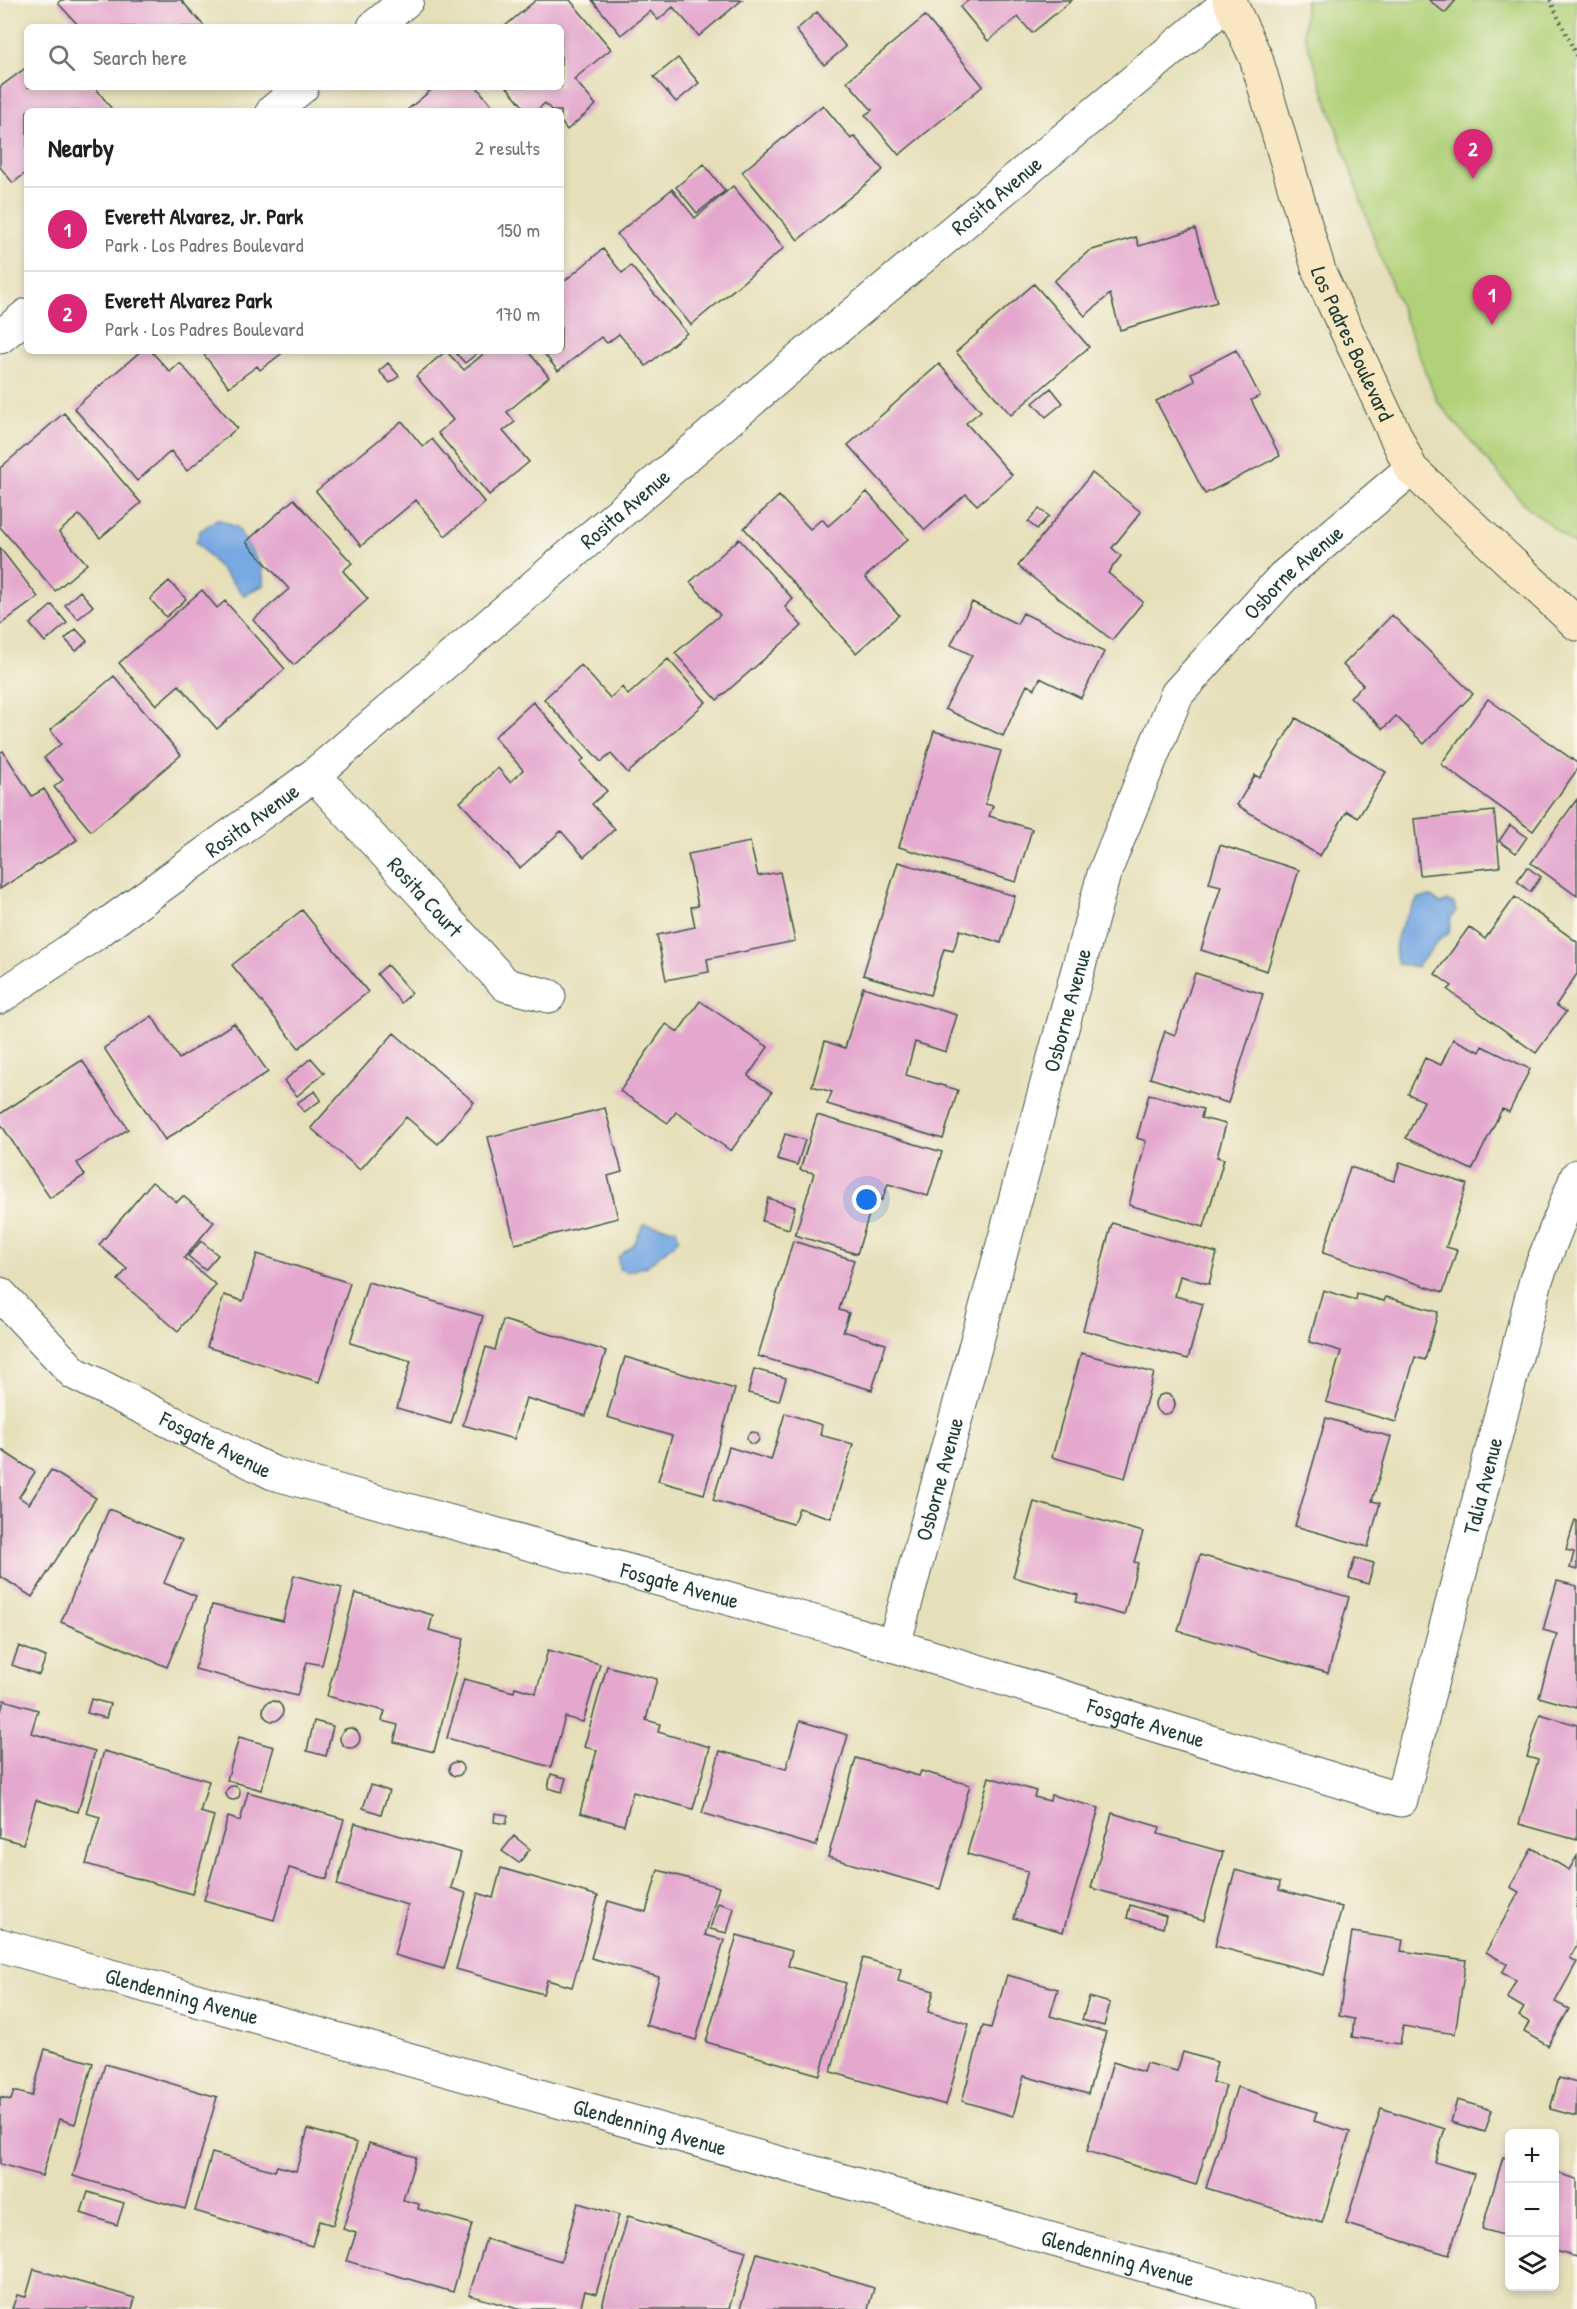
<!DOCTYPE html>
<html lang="en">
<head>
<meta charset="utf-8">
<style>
  :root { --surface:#fff; --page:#f2f2f2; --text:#202124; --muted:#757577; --line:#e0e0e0; --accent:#db2777 }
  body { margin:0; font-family:"Patrick Hand",sans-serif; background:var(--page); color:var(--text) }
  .controls { position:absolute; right:18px; bottom:18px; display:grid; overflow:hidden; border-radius:9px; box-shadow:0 3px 9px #0003 }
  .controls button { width:54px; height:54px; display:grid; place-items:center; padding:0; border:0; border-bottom:2px solid var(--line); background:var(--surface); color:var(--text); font:30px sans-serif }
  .you { position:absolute; left:867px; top:1200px; width:21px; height:21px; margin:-15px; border:4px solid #fff; border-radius:50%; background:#1a73e8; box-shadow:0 0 0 9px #1a73e833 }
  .badge { display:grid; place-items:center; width:39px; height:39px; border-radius:50%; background:var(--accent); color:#fff; font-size:20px; font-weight:700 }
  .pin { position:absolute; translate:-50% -50px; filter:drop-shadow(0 2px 3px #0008) }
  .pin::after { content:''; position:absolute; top:32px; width:21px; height:18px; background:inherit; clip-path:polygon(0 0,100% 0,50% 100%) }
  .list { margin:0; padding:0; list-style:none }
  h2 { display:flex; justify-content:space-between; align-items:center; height:78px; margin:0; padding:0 24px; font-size:26px }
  h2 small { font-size:20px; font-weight:400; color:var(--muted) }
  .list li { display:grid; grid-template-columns:39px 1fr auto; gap:18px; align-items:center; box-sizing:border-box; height:84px; padding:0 24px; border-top:2px solid var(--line) }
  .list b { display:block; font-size:22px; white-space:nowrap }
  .list p { margin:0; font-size:20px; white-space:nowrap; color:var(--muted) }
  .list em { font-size:20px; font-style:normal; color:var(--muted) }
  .icon { flex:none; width:33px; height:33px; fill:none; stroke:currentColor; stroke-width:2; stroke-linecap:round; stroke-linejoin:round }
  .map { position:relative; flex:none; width:1577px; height:2309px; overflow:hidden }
  .search { position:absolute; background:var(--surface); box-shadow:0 3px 9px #0003; left:24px; top:24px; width:540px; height:66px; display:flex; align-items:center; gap:15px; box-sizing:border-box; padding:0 21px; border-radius:9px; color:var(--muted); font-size:22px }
  .panel { position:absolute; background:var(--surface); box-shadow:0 3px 9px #0003; left:24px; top:108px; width:540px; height:246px; border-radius:9px }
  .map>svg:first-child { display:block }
</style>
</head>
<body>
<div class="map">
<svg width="1577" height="2309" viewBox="0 0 1577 2309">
  <rect width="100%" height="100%" fill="#fbf7ec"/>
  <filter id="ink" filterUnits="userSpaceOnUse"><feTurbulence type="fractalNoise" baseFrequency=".0167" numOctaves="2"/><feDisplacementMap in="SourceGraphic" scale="12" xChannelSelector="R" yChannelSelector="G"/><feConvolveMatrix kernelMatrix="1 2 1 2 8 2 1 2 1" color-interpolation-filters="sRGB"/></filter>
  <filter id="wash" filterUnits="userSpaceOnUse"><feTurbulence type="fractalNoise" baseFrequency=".008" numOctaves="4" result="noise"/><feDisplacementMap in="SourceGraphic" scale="24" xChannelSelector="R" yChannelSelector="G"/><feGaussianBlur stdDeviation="1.35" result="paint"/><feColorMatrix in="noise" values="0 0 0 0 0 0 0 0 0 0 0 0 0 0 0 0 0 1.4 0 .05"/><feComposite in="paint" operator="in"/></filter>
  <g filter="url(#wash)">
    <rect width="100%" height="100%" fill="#e6dfba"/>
    <path fill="#b1d179" stroke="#688756" stroke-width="1.5" d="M1305 0H1577V547L1524 504 1437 401 1378 250 1304 34Z"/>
    <path fill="#78a9e3" stroke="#4c738c" stroke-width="1.5" d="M217 519 237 527 262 568 264 585 244 595 196 542 200 531Z
      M1432 897 1441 904 1447 901 1454 903 1456 912 1451 917 1449 933 1439 940 1417 967 1398 964C1389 940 1405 917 1419 898Z
      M644 1224 676 1229 679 1239 647 1266 627 1272 619 1269 618 1257 633 1245Z"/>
    <g id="blocks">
      <path fill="#e4a8cf" d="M61 0H181L205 27H76L78 25 58 3Z
        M536 0H570L611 49 574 79 596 105 567 130 561 122V111H552L545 103 536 111H527L507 87H561V27H504Z
        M592 0H742L699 36 673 7 658 20 650 11 621 35Z
        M969 0H1072L1032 33 1018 17 988 41 960 7Z
        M1429 0H1456L1445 13Z
        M817 12 846 47 824 65 796 30Z
        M925 16 983 86 899 155 865 115 872 110 847 81Z
        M678 58 699 83 676 102 654 77Z
        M27 67V87H95L111 108 107 111H27V172L13 183 0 167V87Z
        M435 87H477L495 110 406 111Z
        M823 105 851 139 854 136 883 170 798 240 742 172Z
        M704 164 725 191 697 213 676 187Z
        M733 186 784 248 691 325 617 234 672 189 695 218Z
        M1195 229 1217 302 1120 330 1110 294 1085 316 1054 281 1089 251 1136 237 1139 246Z
        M603 249 622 273 631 266 687 333 646 366 619 334 607 343 601 337 558 371 542 351H561V284Z
        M1034 284 1089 347 1011 415 956 352Z
        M1236 350 1260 396 1251 400 1280 456 1205 494 1156 401 1195 381 1191 373Z
        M141 351H151L170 372 180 363 237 428 187 471 171 451 137 481 74 408Z
        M201 351H285L260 370 257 366 229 387Z
        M446 351 464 370 487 351H528L549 377 507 412 515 422 503 431 529 462 489 495 438 433 453 420 416 376Z
        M454 351H480L465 363Z
        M388 363 399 376 390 383 379 371Z
        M939 364 981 411 966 423 1012 475 977 505 966 494 925 530 848 445Z
        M1051 388 1063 403 1046 417 1033 403Z
        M64 413 141 503 100 538 79 515 59 532 87 564 55 591 0 527V468Z
        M402 421 423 447 432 439 485 503 445 536 416 500 361 546 316 491Z
        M1092 473 1141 512 1112 548 1121 556 1108 573 1143 602 1112 640 1018 566Z
        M867 492 908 539 865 577 899 615 856 653 744 528 779 496 810 529 822 519 828 526Z
        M294 499 352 563 343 571 368 599 294 665 253 620 289 589 246 542Z
        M1039 509 1049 516 1037 529 1028 522Z
        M739 539 793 599 785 607 802 626 717 700 675 653 720 615 690 582Z
        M0 548 38 597 1 624 0 623Z
        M169 581 186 599 166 617 150 599Z
        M202 590 217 608 225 601 285 669 217 729 179 685 156 705 119 663Z
        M80 591 93 606 78 619 65 605Z
        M972 602 1017 624 1023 613 1104 652 1081 698 1040 678 1035 689 1027 685 1003 736 945 709 972 655 951 645Z
        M52 605 67 623 45 642 30 624Z
        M1392 615 1473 694 1424 744 1396 716 1383 729 1350 697 1363 685 1343 665Z
        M76 629 87 641 76 651 65 639Z
        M668 659 706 702 628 773 611 754 601 762 544 699 581 665 610 698 622 687 628 695Z
        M114 676 181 755 91 831 54 787 63 780 44 758 61 744 50 730Z
        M1488 699 1577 763V770L1533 831 1441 764Z
        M533 702 584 759 580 762 607 791 592 804 615 829 584 857 561 831 520 868 460 802 498 768 510 782 523 770 494 737Z
        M1296 718 1386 772 1358 818 1347 811 1320 856 1237 805 1255 775 1260 778Z
        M934 731 1001 751 985 804 993 806 989 816 1032 829 1016 882 899 847Z
        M3 751 32 796 44 789 77 840 0 889V753Z
        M1577 799V896L1531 863Z
        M1494 811 1500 867 1420 875 1414 819Z
        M1510 825 1527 837 1516 853 1499 841Z
        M750 842 758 876 780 872 795 941 707 959 709 972 666 980 657 935 695 927 691 907 698 906 688 854Z
        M1220 845 1299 870 1267 971 1201 950 1221 886 1209 883Z
        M898 862 1015 896 1001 943 960 930 953 951 944 949 930 995 863 975Z
        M1527 867 1541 877 1530 892 1517 881Z
        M1515 897 1577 942V974L1556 1005 1566 1012 1536 1053 1448 990 1452 986 1435 974 1469 927 1485 939Z
        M302 910 368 992 299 1048 232 965Z
        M387 965 412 993 401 1003 377 974Z
        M1195 973 1263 994 1228 1103 1150 1078 1165 1031 1175 1035Z
        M863 987 957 1015 946 1052 915 1042 906 1075 958 1090 943 1139 827 1104 832 1092 812 1086 825 1041 845 1048Z
        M700 1001 768 1047 748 1076 772 1092 731 1151 676 1112 668 1123 620 1091 666 1024 678 1032Z
        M152 1016 179 1059 234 1023 268 1072 165 1140 104 1048Z
        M394 1033 474 1102 438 1144 406 1117 360 1170 311 1128Z
        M1453 1039 1480 1052 1482 1046 1530 1069 1509 1112 1502 1109 1472 1170 1406 1138 1424 1101 1408 1094 1425 1058 1441 1065Z
        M311 1058 324 1073 297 1096 284 1081Z
        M82 1060 128 1129 77 1163 85 1175 50 1198 0 1123V1114Z
        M315 1091 321 1100 304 1112 297 1103Z
        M1149 1094 1203 1109 1201 1118 1226 1124 1217 1157 1224 1159 1204 1227 1129 1205 1146 1141 1137 1138Z
        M605 1108 622 1172 608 1176 618 1218 515 1244 488 1137Z
        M817 1115 942 1152 928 1196 888 1184 882 1200 874 1198 857 1254 795 1235 814 1173 800 1170Z
        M785 1134 805 1140 797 1165 777 1159Z
        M1400 1162 1467 1184 1446 1247 1457 1250 1443 1292 1323 1253 1350 1167 1394 1181Z
        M152 1182 177 1202 183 1196 214 1222 184 1258 216 1285 178 1331 118 1280 127 1269 99 1245Z
        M768 1198 795 1207 789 1229 762 1221Z
        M1112 1223 1217 1253 1209 1284 1180 1276 1175 1296 1203 1304 1188 1359 1083 1330Z
        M201 1241 218 1255 205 1270 188 1256Z
        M793 1241 854 1260 839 1310 849 1313 843 1331 886 1344 872 1390 758 1356Z
        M257 1254 350 1283 319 1382 207 1347 224 1295 243 1301Z
        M368 1282 483 1316 451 1424 397 1408 411 1361 350 1343Z
        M1323 1290 1356 1300 1357 1294 1384 1301 1386 1297 1438 1312 1425 1360 1415 1357 1396 1422 1326 1402 1341 1351 1309 1342Z
        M503 1320 606 1351 586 1416 526 1398 514 1439 463 1425 486 1347 495 1350Z
        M1081 1353 1154 1373 1125 1478 1052 1457Z
        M625 1357 735 1389 704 1494 658 1481 672 1436 607 1417Z
        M754 1369 786 1378 779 1401 748 1393Z
        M1155 1404a10 10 0 1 1 20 0a10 10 0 1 1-20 0Z
        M785 1413 822 1425 820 1435 853 1444 831 1518 799 1508 793 1524 713 1500 729 1447 771 1460Z
        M1326 1418 1391 1437 1372 1501 1380 1503 1368 1547 1295 1526Z
        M747 1438a6 6 0 1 1 12 0a6 6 0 1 1-12 0Z
        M0 1449 35 1472 19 1497 29 1504 51 1470 96 1498 32 1597 0 1576Z
        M1034 1502 1143 1532 1134 1562 1138 1563 1124 1615 1076 1602 1078 1595 1013 1577Z
        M109 1509 182 1540 164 1583 196 1596 167 1667 61 1622Z
        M1575 1520 1577 1521V1570L1570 1568 1574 1552 1566 1550Z
        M1200 1555 1349 1597 1328 1673 1178 1631Z
        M1355 1558 1374 1563 1368 1584 1349 1578Z
        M294 1575 342 1588 322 1665 307 1662 297 1696 195 1669 212 1605 283 1621Z
        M1557 1581 1577 1586V1708L1539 1697 1557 1634 1543 1630Z
        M355 1593 433 1615 429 1630 464 1639 434 1752 394 1742 398 1725 382 1721 385 1711 327 1696Z
        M19 1646 46 1657 39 1675 12 1665Z
        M548 1650 600 1664 583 1722 565 1717 551 1767 447 1738 464 1679 514 1692 515 1687 536 1693Z
        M607 1666 657 1679 646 1720 660 1724 658 1732 710 1747 693 1809 633 1792 624 1825 580 1813 597 1750 584 1747Z
        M91 1699 110 1704 106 1718 87 1713Z
        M4 1700 38 1710 31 1733 95 1751 78 1812 36 1800 23 1844 0 1837V1715Z
        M263 1711a10 10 0 1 1 20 0a10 10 0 1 1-20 0Z
        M1540 1714 1577 1725V1840L1519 1824 1538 1760 1527 1757Z
        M314 1721 333 1726 326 1756 307 1751Z
        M800 1721 848 1735 816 1846 702 1813 720 1751 786 1769Z
        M340 1738a10 10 0 1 1 20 0a10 10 0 1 1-20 0Z
        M239 1737 274 1747 261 1790 227 1780Z
        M104 1751 209 1781 200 1812 214 1816 192 1894 86 1864 100 1817 86 1813Z
        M856 1758 919 1776 921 1771 970 1785 940 1889 828 1857Z
        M449 1769a7 7 0 1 1 14 0a7 7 0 1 1-14 0Z
        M551 1774 566 1778 562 1792 548 1788Z
        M989 1777 1036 1791 1034 1797 1050 1801 1051 1795 1099 1808 1063 1932 1014 1918 1028 1871 967 1854Z
        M371 1785 389 1791 381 1814 363 1808Z
        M226 1793a7 7 0 1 1 14 0a7 7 0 1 1-14 0Z
        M248 1792 344 1819 327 1879 289 1868 274 1920 204 1900 228 1817 240 1821Z
        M495 1813 508 1815 506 1824 494 1822Z
        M1112 1813 1160 1827 1158 1834 1223 1852 1204 1920 1091 1888Z
        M355 1823 461 1853 451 1888 466 1893 444 1969 394 1955 408 1905 337 1885Z
        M514 1836 530 1849 519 1863 502 1851Z
        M1532 1848 1569 1870 1577 1856V1945L1570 1958 1577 1962 1555 2002 1569 2009 1548 2046 1524 2032 1529 2022 1519 2016 1524 2008 1507 1998 1516 1980 1502 1973 1507 1964 1486 1952 1519 1892 1510 1887Z
        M501 1868 598 1896 572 1987 547 1980 543 1994 456 1969 478 1893 493 1898Z
        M658 1870 719 1887 705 1935 724 1940 696 2040 646 2025 659 1977 591 1958 608 1901 646 1912Z
        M1235 1870 1280 1882 1279 1890 1342 1907 1324 1975 1215 1946Z
        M718 1903 734 1908 727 1933 710 1929Z
        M1130 1905 1166 1916 1163 1928 1127 1918Z
        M1352 1932 1403 1940 1401 1951 1466 1960 1455 2034 1403 2026 1400 2044 1352 2037 1354 2019 1339 2016Z
        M737 1935 792 1951 788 1966 846 1983 820 2075 706 2042Z
        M863 1958 901 1969 898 1981 934 1991 928 2012 969 2024 946 2105 831 2072Z
        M1007 1975 1058 1989 1050 2016 1106 2032 1088 2094 1024 2076 1013 2116 962 2101 983 2026 991 2028Z
        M1089 1997 1110 2003 1104 2026 1082 2020Z
        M45 2049 93 2063 75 2124 59 2119 42 2176 0 2164V2097L11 2100 14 2091 32 2096Z
        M1183 2052 1217 2062 1212 2082 1226 2086 1196 2185 1087 2151 1113 2062 1143 2072 1146 2063 1177 2071Z
        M105 2064 217 2097 185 2209 73 2176Z
        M1559 2078 1577 2083 1576 2116 1550 2109Z
        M1237 2087 1317 2112 1314 2121 1350 2132 1322 2223 1206 2188Z
        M1457 2100 1492 2110 1485 2132 1451 2122Z
        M1381 2108 1445 2129 1435 2162 1474 2174 1449 2255 1346 2224Z
        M308 2129 357 2143 333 2225 319 2221 312 2246 195 2211 212 2153 275 2171 277 2166 296 2171Z
        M369 2143 416 2157 403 2200 419 2204 418 2209 472 2224 453 2292 347 2261 356 2233 343 2229Z
        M1503 2157 1510 2159V2237L1482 2229Z
        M1554 2172 1577 2179V2257L1554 2251Z
        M88 2192 124 2203 117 2225 81 2213Z
        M578 2203 619 2215 596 2294 585 2291 580 2309H518L469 2295 486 2239 561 2261Z
        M628 2216 746 2251 729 2309H601Z
        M757 2253 874 2288 868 2309H740Z
        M34 2269 135 2298 132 2309H12L17 2295 26 2297Z"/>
    </g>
  </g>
  <g filter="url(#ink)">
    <use href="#blocks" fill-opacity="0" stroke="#3d5548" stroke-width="1.5"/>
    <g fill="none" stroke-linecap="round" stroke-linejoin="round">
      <g stroke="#3d5548" stroke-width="35">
        <g id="street">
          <path d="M374 27 407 0"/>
          <path d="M273 111 302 87"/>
          <path d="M0 337 27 315"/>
          <path id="s1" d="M314 775 506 985 549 996"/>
          <path id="s2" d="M0 997 93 935 314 775 782 374 1231 0"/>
          <path id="s3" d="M0 1294 74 1373 273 1473 836 1628 1401 1800 1536 1280 1577 1176"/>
          <path id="s4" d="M894 1645 1104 874 1177 694 1283 577 1411 469"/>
          <path id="s5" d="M0 1945 1301 2309"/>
        </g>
      </g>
      <g stroke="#3d5548" stroke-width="35">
        <g id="secondary">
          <path id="s6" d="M1229 0 1256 58 1320 274 1411 469 1577 624"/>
        </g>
      </g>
      <path stroke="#3d5548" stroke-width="4" stroke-dasharray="1.5 4.5" stroke-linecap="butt" d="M1550 0 1577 57"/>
      <use href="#street" stroke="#fff" stroke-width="33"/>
      <use href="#secondary" stroke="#f9e7c3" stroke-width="33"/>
    </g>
  </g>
  <g text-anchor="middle" stroke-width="6" stroke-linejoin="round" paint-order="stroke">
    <g font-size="22" fill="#1f3d34" stroke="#fbf7ec">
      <text dy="8" stroke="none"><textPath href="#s2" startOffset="1280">Rosita Avenue</textPath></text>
      <text dy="8" stroke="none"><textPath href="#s6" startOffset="366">Los Padres Boulevard</textPath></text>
      <text dy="8" stroke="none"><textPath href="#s2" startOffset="794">Rosita Avenue</textPath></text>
      <text dy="8" stroke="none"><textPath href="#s4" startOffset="1162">Osborne Avenue</textPath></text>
      <text dy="8" stroke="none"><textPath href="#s2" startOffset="308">Rosita Avenue</textPath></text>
      <text dy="8" stroke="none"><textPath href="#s1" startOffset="165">Rosita Court</textPath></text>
      <text dy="8" stroke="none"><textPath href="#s4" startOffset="658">Osborne Avenue</textPath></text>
      <text dy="8" stroke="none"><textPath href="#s3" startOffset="267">Fosgate Avenue</textPath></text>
      <text dy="8" stroke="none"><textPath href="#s4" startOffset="172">Osborne Avenue</textPath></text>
      <text dy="8" stroke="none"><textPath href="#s3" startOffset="1830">Talia Avenue</textPath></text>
      <text dy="8" stroke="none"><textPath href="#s3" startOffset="753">Fosgate Avenue</textPath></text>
      <text dy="8" stroke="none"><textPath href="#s3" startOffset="1239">Fosgate Avenue</textPath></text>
      <text dy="8" stroke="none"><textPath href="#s5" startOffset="189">Glendenning Avenue</textPath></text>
      <text dy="8" stroke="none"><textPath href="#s5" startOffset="675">Glendenning Avenue</textPath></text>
      <text dy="8" stroke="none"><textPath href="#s5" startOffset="1161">Glendenning Avenue</textPath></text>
    </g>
  </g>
</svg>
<div class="controls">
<button>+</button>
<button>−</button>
<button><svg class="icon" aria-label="layers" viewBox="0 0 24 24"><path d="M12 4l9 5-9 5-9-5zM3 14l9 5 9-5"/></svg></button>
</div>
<div class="you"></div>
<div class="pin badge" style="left:1492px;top:325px">1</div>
<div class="pin badge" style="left:1473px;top:179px">2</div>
<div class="search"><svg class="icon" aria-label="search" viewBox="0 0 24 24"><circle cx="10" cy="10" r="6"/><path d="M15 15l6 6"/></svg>Search here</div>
<section class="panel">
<h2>Nearby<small>2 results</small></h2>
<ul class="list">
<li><span class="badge">1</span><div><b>Everett Alvarez, Jr. Park</b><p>Park · Los Padres Boulevard</p></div><em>150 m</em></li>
<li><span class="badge">2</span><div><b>Everett Alvarez Park</b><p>Park · Los Padres Boulevard</p></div><em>170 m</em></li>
</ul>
</section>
</div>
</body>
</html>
